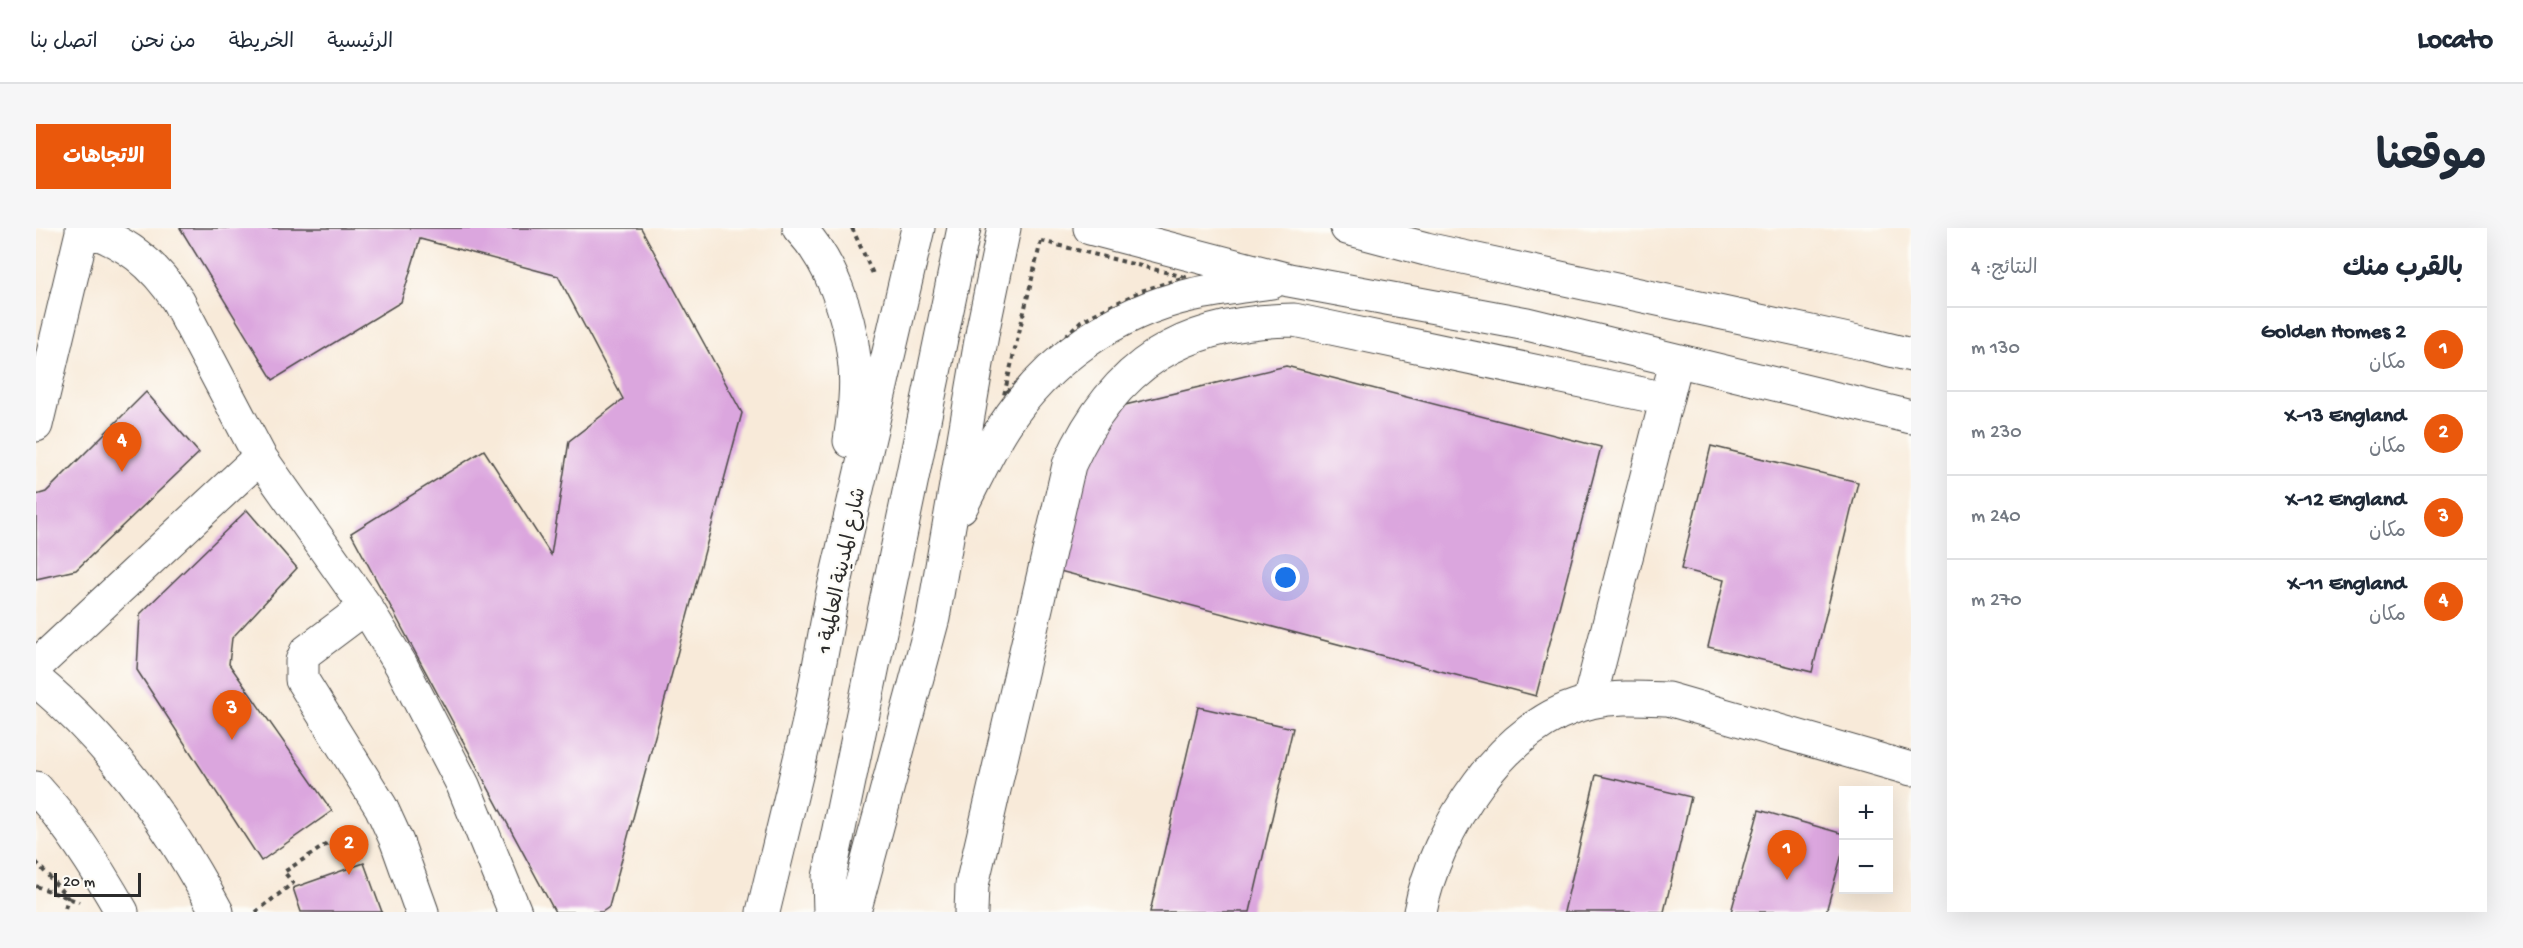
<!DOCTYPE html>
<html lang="ar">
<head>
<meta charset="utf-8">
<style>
  :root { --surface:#fff; --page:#f6f6f7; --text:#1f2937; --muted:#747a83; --line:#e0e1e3; --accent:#ea580c }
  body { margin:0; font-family:"Gochi Hand","Playpen Sans Arabic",sans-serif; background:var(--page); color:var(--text); direction:rtl }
  .controls { position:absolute; right:18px; bottom:18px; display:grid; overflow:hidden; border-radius:0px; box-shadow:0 6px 24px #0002 }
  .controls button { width:54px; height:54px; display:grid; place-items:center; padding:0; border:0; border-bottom:2px solid var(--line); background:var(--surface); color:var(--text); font:30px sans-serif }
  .scale { position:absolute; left:18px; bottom:15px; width:87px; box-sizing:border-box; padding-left:6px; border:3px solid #2b2b2b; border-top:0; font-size:16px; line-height:21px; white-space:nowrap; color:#2b2b2b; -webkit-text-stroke:4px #fdfcf7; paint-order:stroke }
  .you { position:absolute; left:1250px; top:350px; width:21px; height:21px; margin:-15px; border:4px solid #fff; border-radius:50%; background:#1a73e8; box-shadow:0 0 0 9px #1a73e833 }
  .badge { display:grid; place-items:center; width:39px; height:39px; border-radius:50%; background:var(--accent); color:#fff; font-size:20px; font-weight:700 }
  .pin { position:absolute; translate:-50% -50px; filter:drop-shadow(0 2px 3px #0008) }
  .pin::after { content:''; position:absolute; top:32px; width:21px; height:18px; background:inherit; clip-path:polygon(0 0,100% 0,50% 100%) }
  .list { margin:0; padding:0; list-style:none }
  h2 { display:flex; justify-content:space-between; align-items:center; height:78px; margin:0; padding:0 24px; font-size:26px }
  h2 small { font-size:20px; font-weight:400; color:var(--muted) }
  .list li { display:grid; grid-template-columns:39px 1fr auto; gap:18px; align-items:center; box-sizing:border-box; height:84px; padding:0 24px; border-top:2px solid var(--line) }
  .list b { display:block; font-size:22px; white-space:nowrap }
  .list p { margin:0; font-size:20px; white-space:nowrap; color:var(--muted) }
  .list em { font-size:20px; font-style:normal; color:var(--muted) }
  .map { position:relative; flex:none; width:1875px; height:684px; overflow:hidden; direction:ltr; border-radius:0px }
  header { display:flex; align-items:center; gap:36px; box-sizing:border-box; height:84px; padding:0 30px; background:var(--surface); border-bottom:2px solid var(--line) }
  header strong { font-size:28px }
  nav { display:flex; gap:33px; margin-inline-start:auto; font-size:21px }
  .intro { display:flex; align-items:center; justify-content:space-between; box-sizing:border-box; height:144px; padding:0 36px }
  h1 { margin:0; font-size:42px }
  .button { padding:15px 27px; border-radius:0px; background:var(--accent); color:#fff; font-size:21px; font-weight:700 }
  main { display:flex; gap:36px; padding:0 36px }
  aside { flex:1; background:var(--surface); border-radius:0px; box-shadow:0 6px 24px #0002 }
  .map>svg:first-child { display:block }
</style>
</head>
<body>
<header>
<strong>Locato</strong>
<nav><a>الرئيسية</a><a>الخريطة</a><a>من نحن</a><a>اتصل بنا</a></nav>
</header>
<div class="intro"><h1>موقعنا</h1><a class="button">الاتجاهات</a></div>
<main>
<aside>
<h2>بالقرب منك<small>النتائج: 4</small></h2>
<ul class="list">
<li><span class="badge">1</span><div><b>Golden Homes 2</b><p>مكان</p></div><em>130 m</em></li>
<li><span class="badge">2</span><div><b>X-13 England</b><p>مكان</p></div><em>230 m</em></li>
<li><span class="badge">3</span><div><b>X-12 England</b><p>مكان</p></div><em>240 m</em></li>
<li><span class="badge">4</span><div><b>X-11 England</b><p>مكان</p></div><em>270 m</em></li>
</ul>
</aside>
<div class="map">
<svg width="1875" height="684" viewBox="0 0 1875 684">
  <rect width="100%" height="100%" fill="#fdfcf7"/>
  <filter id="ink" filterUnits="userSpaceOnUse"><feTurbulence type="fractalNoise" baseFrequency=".0167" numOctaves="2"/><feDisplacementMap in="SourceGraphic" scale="12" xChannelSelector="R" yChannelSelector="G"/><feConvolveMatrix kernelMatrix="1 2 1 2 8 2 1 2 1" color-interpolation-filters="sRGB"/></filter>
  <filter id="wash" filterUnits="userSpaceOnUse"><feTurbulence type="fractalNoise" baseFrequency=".008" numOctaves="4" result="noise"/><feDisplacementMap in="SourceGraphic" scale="24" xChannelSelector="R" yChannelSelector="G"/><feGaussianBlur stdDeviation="1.35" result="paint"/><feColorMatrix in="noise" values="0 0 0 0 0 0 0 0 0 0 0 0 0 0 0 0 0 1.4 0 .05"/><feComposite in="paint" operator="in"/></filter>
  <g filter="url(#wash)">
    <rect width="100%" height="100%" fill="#f8ead9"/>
    <g id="blocks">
      <path fill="#dba6de" d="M144 0H605L706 185 573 679 566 684H519L315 305 448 222 515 327 533 213 587 171 522 48 384 11 365 74 237 152Z
        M1250 138 1565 219 1500 468 1016 341 1049 225 1081 179Z
        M110 164 163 225 40 342 0 351V267L10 264Z
        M1675 218 1822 254 1776 444 1672 419 1688 352 1645 341Z
        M211 282 261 340 196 410 193 436 296 583 225 633 101 442 104 386Z
        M1162 479 1257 500 1214 684H1114Z
        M1560 547 1655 569 1628 684H1528Z
        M1723 582 1808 606V619L1790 684H1695Z
        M328 635 346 684H265L257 660Z"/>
    </g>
  </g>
  <g filter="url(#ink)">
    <use href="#blocks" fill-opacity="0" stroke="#4a4845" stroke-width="1.5"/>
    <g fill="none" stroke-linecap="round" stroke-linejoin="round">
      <g stroke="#4a4845" stroke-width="35">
        <path id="minor" d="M46 0C89 13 118 35 142 73L224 229 330 379 365 437 427 557 479 684
          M763 0C795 33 813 85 818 130 822 157 818 186 814 213
          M1054 0 1253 52 1491 96 1875 189
          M1311 0 1390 21 1826 115 1875 127
          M0 197 47 0
          M925 279C939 252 952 223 968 198 1010 133 1079 84 1155 67 1181 61 1209 58 1236 54
          M330 379 270 424 266 433V452L345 579 361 614 386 684
          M0 438 224 229
          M0 452C76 515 135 598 181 684
          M1553 474 1636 150
          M0 560C34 597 61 640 86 684
          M727 684 772 498 796 368 882 0
          M794 684 793 649 928 0
          M818 684 897 390 947 101 968 0
          M935 684 936 657 1033 237C1078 136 1148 93 1258 92L1630 171
          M1384 684C1399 603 1468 492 1555 474 1580 468 1607 470 1632 471L1875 541"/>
      </g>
      <path stroke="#4a4845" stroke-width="4" stroke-dasharray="4.5 4.5" stroke-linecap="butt" d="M816 0 838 48
        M1005 13 1149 49 1105 63 1045 93 968 167Z
        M0 634 32 670 28 684
        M0 658 43 674
        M220 684 257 655 248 644 320 597"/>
      <use href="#minor" stroke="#fff" stroke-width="33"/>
    </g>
  </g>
  <g text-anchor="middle" stroke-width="4.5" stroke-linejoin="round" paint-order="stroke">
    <g font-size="20" fill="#2b2b2b" stroke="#fdfcf7">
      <text transform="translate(804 342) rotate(-78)" y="7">شارع المدينة العالمية 1</text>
    </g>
  </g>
</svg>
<div class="controls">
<button>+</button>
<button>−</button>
</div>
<div class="scale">20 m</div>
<div class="you"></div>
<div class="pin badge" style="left:1751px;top:652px">1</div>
<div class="pin badge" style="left:313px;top:647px">2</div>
<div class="pin badge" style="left:196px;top:512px">3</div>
<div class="pin badge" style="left:86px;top:244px">4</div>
</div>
</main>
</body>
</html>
